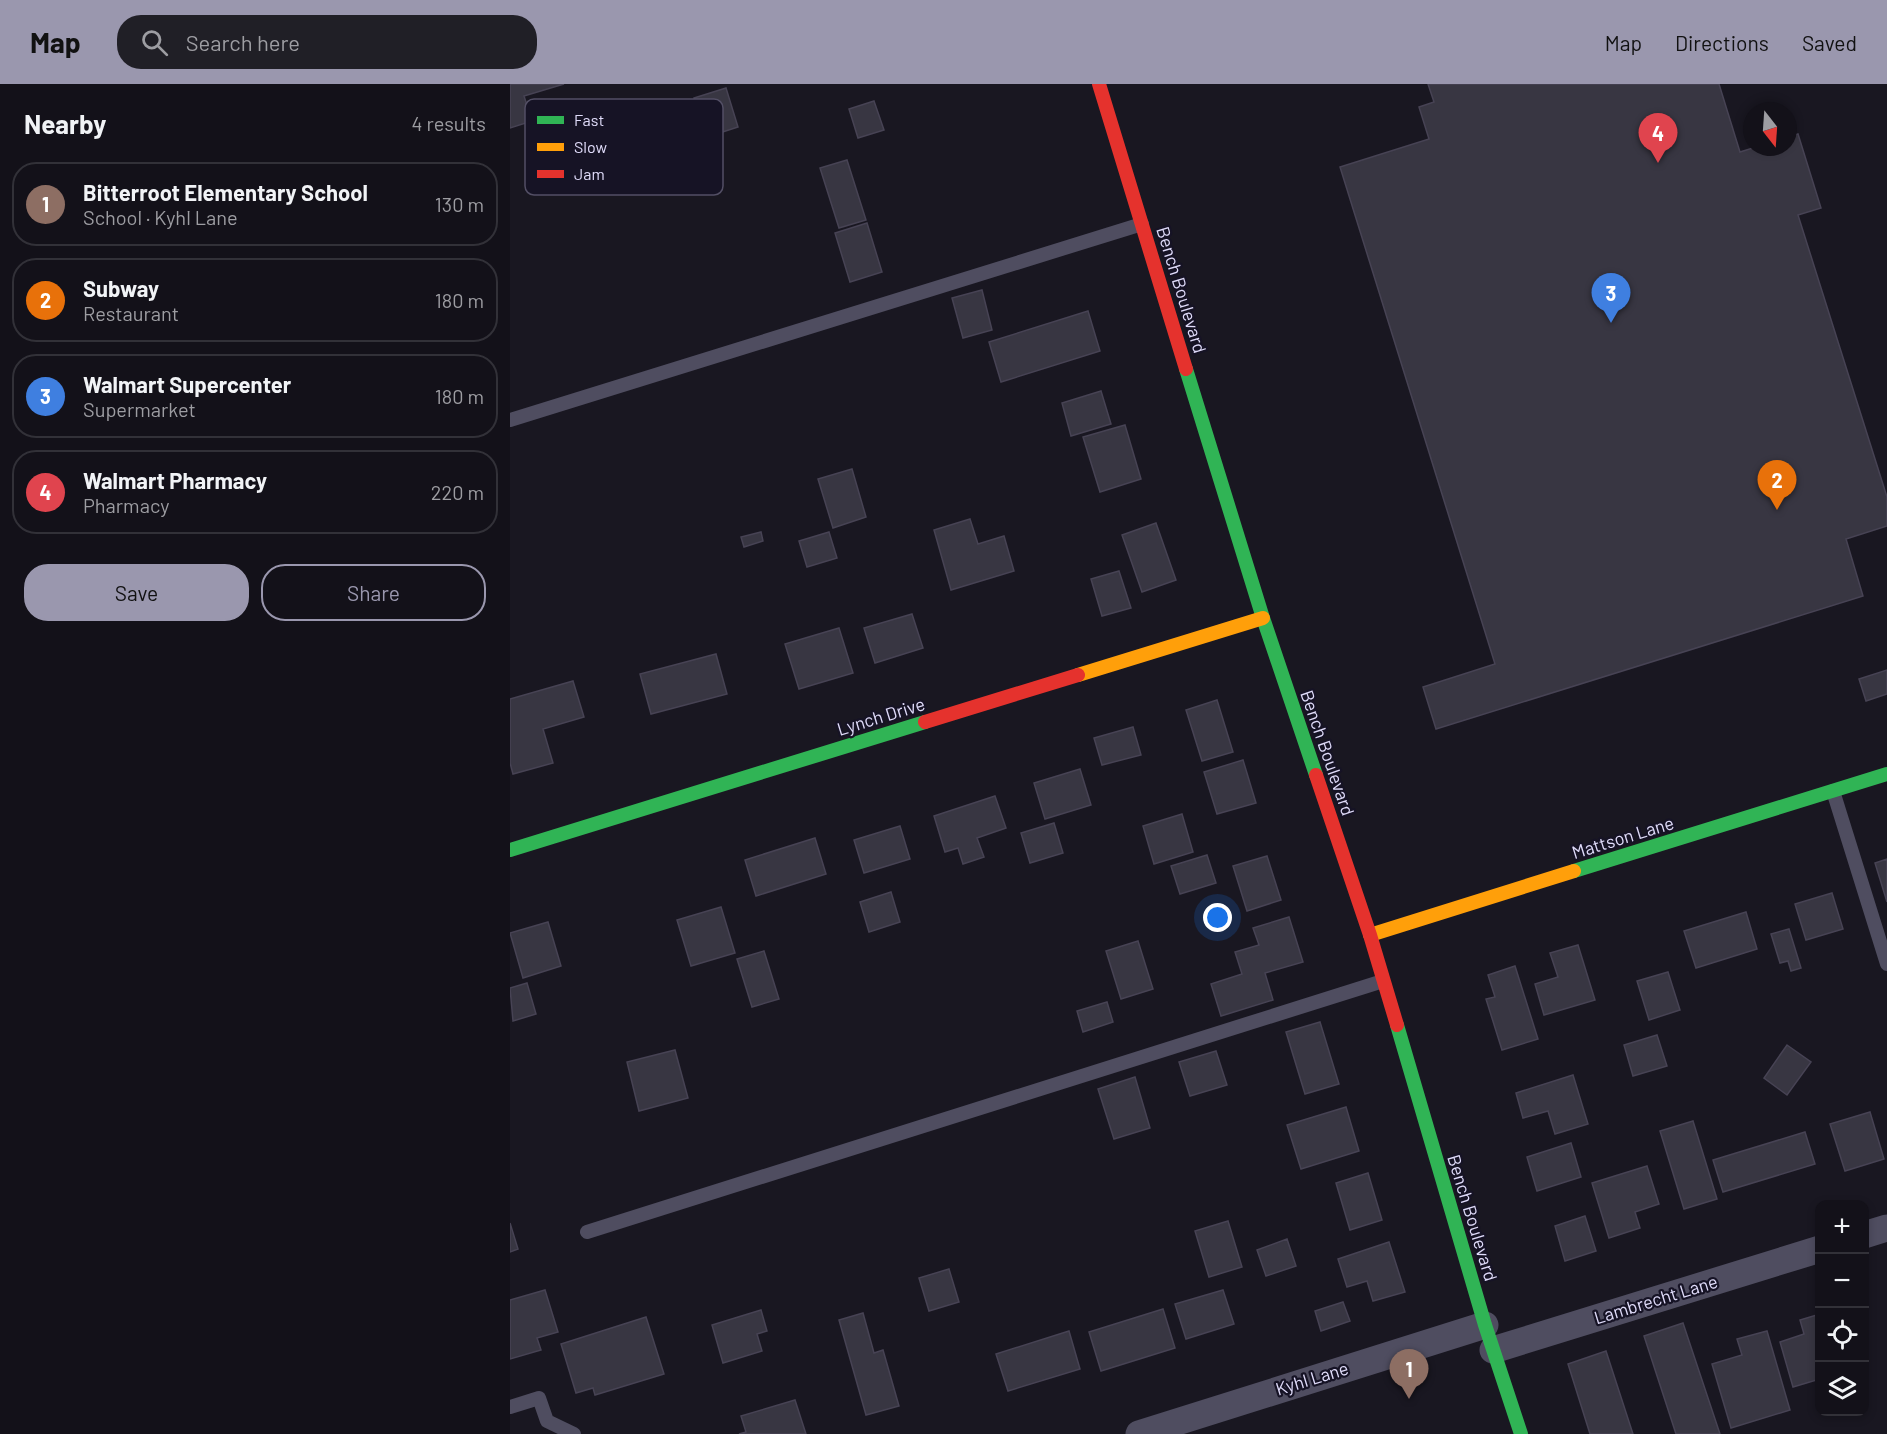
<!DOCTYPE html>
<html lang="en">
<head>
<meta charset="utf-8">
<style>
  :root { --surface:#131119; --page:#201f26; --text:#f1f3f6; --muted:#9d9da2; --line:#323138; --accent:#9a97ae }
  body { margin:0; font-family:Barlow,sans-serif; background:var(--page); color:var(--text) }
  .controls { position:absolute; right:18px; bottom:18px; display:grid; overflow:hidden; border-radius:12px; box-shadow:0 3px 9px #0003 }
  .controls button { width:54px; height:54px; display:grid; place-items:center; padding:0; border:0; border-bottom:2px solid var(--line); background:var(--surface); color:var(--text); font:30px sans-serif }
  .compass { position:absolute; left:1233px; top:18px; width:54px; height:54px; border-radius:50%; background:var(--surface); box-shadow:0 3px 9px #0003; rotate:163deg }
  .you { position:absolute; left:708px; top:834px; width:21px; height:21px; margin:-15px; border:4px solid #fff; border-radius:50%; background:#1a73e8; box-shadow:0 0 0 9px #1a73e833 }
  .badge { display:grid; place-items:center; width:39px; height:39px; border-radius:50%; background:var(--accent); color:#fff; font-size:20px; font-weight:700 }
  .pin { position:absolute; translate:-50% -50px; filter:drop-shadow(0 2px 3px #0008) }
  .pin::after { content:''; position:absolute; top:32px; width:21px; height:18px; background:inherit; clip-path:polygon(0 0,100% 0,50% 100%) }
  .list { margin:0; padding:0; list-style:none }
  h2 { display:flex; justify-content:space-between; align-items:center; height:78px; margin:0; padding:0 24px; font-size:26px }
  h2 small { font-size:20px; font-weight:400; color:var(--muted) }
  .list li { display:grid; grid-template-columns:39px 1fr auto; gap:18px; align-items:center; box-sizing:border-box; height:84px; margin:0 12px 12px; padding:0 12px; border:2px solid var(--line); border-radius:24px }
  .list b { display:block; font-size:22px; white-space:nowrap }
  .list p { margin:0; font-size:20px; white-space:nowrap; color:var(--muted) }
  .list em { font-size:20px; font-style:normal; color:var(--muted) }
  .actions { display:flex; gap:12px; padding:18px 24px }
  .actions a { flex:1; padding:14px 0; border:2px solid var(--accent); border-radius:24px; text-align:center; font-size:21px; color:var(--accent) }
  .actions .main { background:var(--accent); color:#111 }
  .icon { flex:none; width:33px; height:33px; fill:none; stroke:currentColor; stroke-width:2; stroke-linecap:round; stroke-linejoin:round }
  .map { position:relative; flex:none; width:1377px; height:1350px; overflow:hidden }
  header { display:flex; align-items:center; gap:36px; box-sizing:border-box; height:84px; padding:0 30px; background:var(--accent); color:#111 }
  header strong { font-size:28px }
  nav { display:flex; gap:33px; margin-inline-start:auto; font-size:21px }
  .search { width:420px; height:54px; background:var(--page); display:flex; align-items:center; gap:15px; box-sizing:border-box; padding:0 21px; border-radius:24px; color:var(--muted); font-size:22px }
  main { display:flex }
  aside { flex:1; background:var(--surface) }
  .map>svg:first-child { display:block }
</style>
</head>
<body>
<header>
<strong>Map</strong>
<div class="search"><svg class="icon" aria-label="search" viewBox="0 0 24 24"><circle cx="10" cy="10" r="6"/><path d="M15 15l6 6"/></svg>Search here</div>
<nav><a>Map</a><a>Directions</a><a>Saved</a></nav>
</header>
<main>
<aside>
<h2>Nearby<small>4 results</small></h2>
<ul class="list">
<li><span class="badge" style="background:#8d6e63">1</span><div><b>Bitterroot Elementary School</b><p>School · Kyhl Lane</p></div><em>130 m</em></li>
<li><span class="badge" style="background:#e8710a">2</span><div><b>Subway</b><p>Restaurant</p></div><em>180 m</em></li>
<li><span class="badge" style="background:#3f7fe0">3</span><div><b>Walmart Supercenter</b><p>Supermarket</p></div><em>180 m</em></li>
<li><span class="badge" style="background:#e0444e">4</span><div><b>Walmart Pharmacy</b><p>Pharmacy</p></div><em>220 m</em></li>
</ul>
<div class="actions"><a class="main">Save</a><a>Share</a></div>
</aside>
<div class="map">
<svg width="1377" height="1350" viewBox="0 0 1377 1350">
  <rect width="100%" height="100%" fill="#191721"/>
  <path fill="#383642" stroke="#474354" stroke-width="1.5" d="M0 0H54L14 12 22 37 0 44Z
    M918 0H1209L1230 68 1246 63H1278V53L1288 50 1311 124 1288 131 1377 413V442L1336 455 1353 512 926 645 913 603 985 580 830 83 919 55 909 23 924 18Z
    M216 4 228 43 197 53 184 14Z
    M364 17 374 46 348 54 339 25Z
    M337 76 356 136 329 144 310 84Z
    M357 139 372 188 340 198 325 149Z
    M472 206 482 246 453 254 442 214Z
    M578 227 590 267 491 298 479 258Z
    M591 307 601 340 561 352 552 319Z
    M615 341 631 395 590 408 573 353Z
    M342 385 356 433 323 444 308 395Z
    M460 435 468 460 494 452 504 487 441 506 424 446Z
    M646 439 666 496 632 508 612 451Z
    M251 448 253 457 234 463 231 453Z
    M319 448 327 474 297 483 289 457Z
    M609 487 621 524 592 532 581 495Z
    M402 530 413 564 365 579 354 544Z
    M329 544 343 589 289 605 275 560Z
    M206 570 217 610 141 630 130 590Z
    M1377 586V610L1356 617 1349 595Z
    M63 597 74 633 33 645 43 679 3 690 0 679V615Z
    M707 616 723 668 692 677 676 626Z
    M623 643 631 671 592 681 584 654Z
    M733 676 746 719 707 730 694 688Z
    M570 685 581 721 535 735 524 699Z
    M485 712 496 744 467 754 474 773 453 780 448 764 435 768 424 732Z
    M672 730 683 768 644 780 633 742Z
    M544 739 553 769 520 779 511 749Z
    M390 742 400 775 354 789 344 756Z
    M305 754 316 790 246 812 235 776Z
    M697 771 706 799 670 810 661 782Z
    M757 772 771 816 737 827 723 782Z
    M1377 775V818L1365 779Z
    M381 808 390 838 359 848 350 818Z
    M1322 809 1333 845 1296 856 1285 820Z
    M211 823 225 869 181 882 167 836Z
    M1236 828 1247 865 1186 884 1174 847Z
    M779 833 793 878 755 889 763 916 711 932 701 900 732 890 725 868 749 861 743 844Z
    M38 838 51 882 13 894 0 849Z
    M1279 845 1291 884 1281 887 1278 877 1270 879 1261 850Z
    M628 857 643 905 611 915 596 867Z
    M1068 861 1085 916 1034 931 1025 900 1048 893 1040 869Z
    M254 867 269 915 242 923 227 875Z
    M1005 882 1028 955 992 966 976 915 985 913 978 891Z
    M1158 888 1170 926 1139 936 1127 897Z
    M17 899 26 930 3 937 0 904Z
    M597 918 603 938 573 948 567 927Z
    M810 938 829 1000 795 1010 776 948Z
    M1147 951 1157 982 1123 992 1114 961Z
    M1277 961 1301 978 1277 1011 1254 994Z
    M165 966 178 1014 129 1027 117 978Z
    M706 967 717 1001 680 1012 669 978Z
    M1063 991 1078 1040 1045 1050 1038 1027 1013 1034 1006 1009Z
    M625 993 640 1044 604 1055 588 1005Z
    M836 1023 849 1067 791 1085 777 1041Z
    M1360 1028 1374 1075 1335 1087 1320 1040Z
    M1183 1037 1207 1115 1174 1125 1150 1047Z
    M1295 1048 1305 1080 1213 1108 1203 1076Z
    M1061 1059 1071 1093 1027 1107 1017 1073Z
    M1137 1082 1149 1120 1125 1128 1130 1144 1099 1154 1082 1099Z
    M858 1089 872 1136 840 1146 826 1099Z
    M1075 1132 1086 1167 1055 1177 1045 1142Z
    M718 1137 732 1183 699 1193 685 1147Z
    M0 1139 8 1165 0 1168Z
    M777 1155 786 1182 756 1192 747 1166Z
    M879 1158 895 1208 863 1217 857 1197 837 1203 828 1175Z
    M439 1185 449 1218 419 1227 409 1194Z
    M35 1206 48 1248 27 1254 31 1266 0 1275V1216Z
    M713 1206 724 1240 676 1255 665 1220Z
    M833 1218 840 1237 811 1247 805 1227Z
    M653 1225 665 1264 591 1287 579 1248Z
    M251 1226 257 1247 247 1250 252 1267 213 1279 202 1241Z
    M353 1229 364 1269 373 1266 389 1322 356 1331 329 1236Z
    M1310 1230V1295L1283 1303 1270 1258 1294 1250 1290 1236Z
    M136 1233 154 1290 85 1311 83 1304 66 1309 51 1260Z
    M1173 1239 1210 1350H1166L1134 1252Z
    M559 1247 570 1285 498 1307 486 1270Z
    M1257 1247 1280 1326 1221 1344 1202 1280 1232 1271 1227 1255Z
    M1096 1267 1123 1350H1080L1058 1280Z
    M285 1316 296 1350H229L236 1348 231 1332Z"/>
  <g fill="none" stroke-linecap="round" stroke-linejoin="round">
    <path stroke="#4f4d60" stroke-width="14" d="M0 336 632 140
      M1323 707 1377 880
      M77 1148 873 897
      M0 1323 29 1314 37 1337 64 1350"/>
    <path stroke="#4f4d60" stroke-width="27" d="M1354 1151 1377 1144
      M983 1266 1310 1165
      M629 1350 975 1241"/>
    <path stroke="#30b455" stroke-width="14" d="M676 285 753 534 806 691
      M0 766 415 638
      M1064 787 1377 690
      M887 941 975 1241 1011 1350"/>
    <path stroke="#ff9f0a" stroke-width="14" d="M568 591 753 534
      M860 851 1064 787"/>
    <path stroke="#e5322d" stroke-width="14" d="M589 0 676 285
      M415 638 568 591
      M806 691 860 851 887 941"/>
  </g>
  <g text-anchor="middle" stroke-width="4.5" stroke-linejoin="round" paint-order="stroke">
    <g font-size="18" fill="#e0dcfa" stroke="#161325">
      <text transform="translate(671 206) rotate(73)" y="6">Bench Boulevard</text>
      <text transform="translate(371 633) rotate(-17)" y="6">Lynch Drive</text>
      <text transform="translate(817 669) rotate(71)" y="6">Bench Boulevard</text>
      <text transform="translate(1113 754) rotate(-17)" y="6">Mattson Lane</text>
      <text transform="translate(962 1134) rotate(73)" y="6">Bench Boulevard</text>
      <text transform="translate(1146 1216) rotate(-17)" y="6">Lambrecht Lane</text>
      <text transform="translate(802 1295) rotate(-17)" y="6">Kyhl Lane</text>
    </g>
  </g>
  <rect x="15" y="15" width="198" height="96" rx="9" fill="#161325" stroke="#534f65" stroke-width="1.5"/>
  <rect x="27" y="32" width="27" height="8" fill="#30b455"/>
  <rect x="27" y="59" width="27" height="8" fill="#ff9f0a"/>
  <rect x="27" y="86" width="27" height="8" fill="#e5322d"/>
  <g font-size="16" fill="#e0dcfa">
    <text x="64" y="42">Fast</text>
    <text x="64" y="69">Slow</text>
    <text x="64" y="96">Jam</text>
  </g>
</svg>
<div class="controls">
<button>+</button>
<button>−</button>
<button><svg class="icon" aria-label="locate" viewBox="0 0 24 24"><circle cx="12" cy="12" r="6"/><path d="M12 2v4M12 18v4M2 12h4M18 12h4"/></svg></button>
<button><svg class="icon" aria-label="layers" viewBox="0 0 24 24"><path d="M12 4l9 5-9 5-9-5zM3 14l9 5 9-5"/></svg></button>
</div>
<svg class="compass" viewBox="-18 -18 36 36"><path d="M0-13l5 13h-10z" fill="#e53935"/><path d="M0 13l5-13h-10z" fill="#9d9da2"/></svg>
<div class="you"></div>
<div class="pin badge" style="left:899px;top:1315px;background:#8d6e63">1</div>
<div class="pin badge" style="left:1267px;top:426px;background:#e8710a">2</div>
<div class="pin badge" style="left:1101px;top:239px;background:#3f7fe0">3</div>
<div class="pin badge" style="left:1148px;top:79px;background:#e0444e">4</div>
</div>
</main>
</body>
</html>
